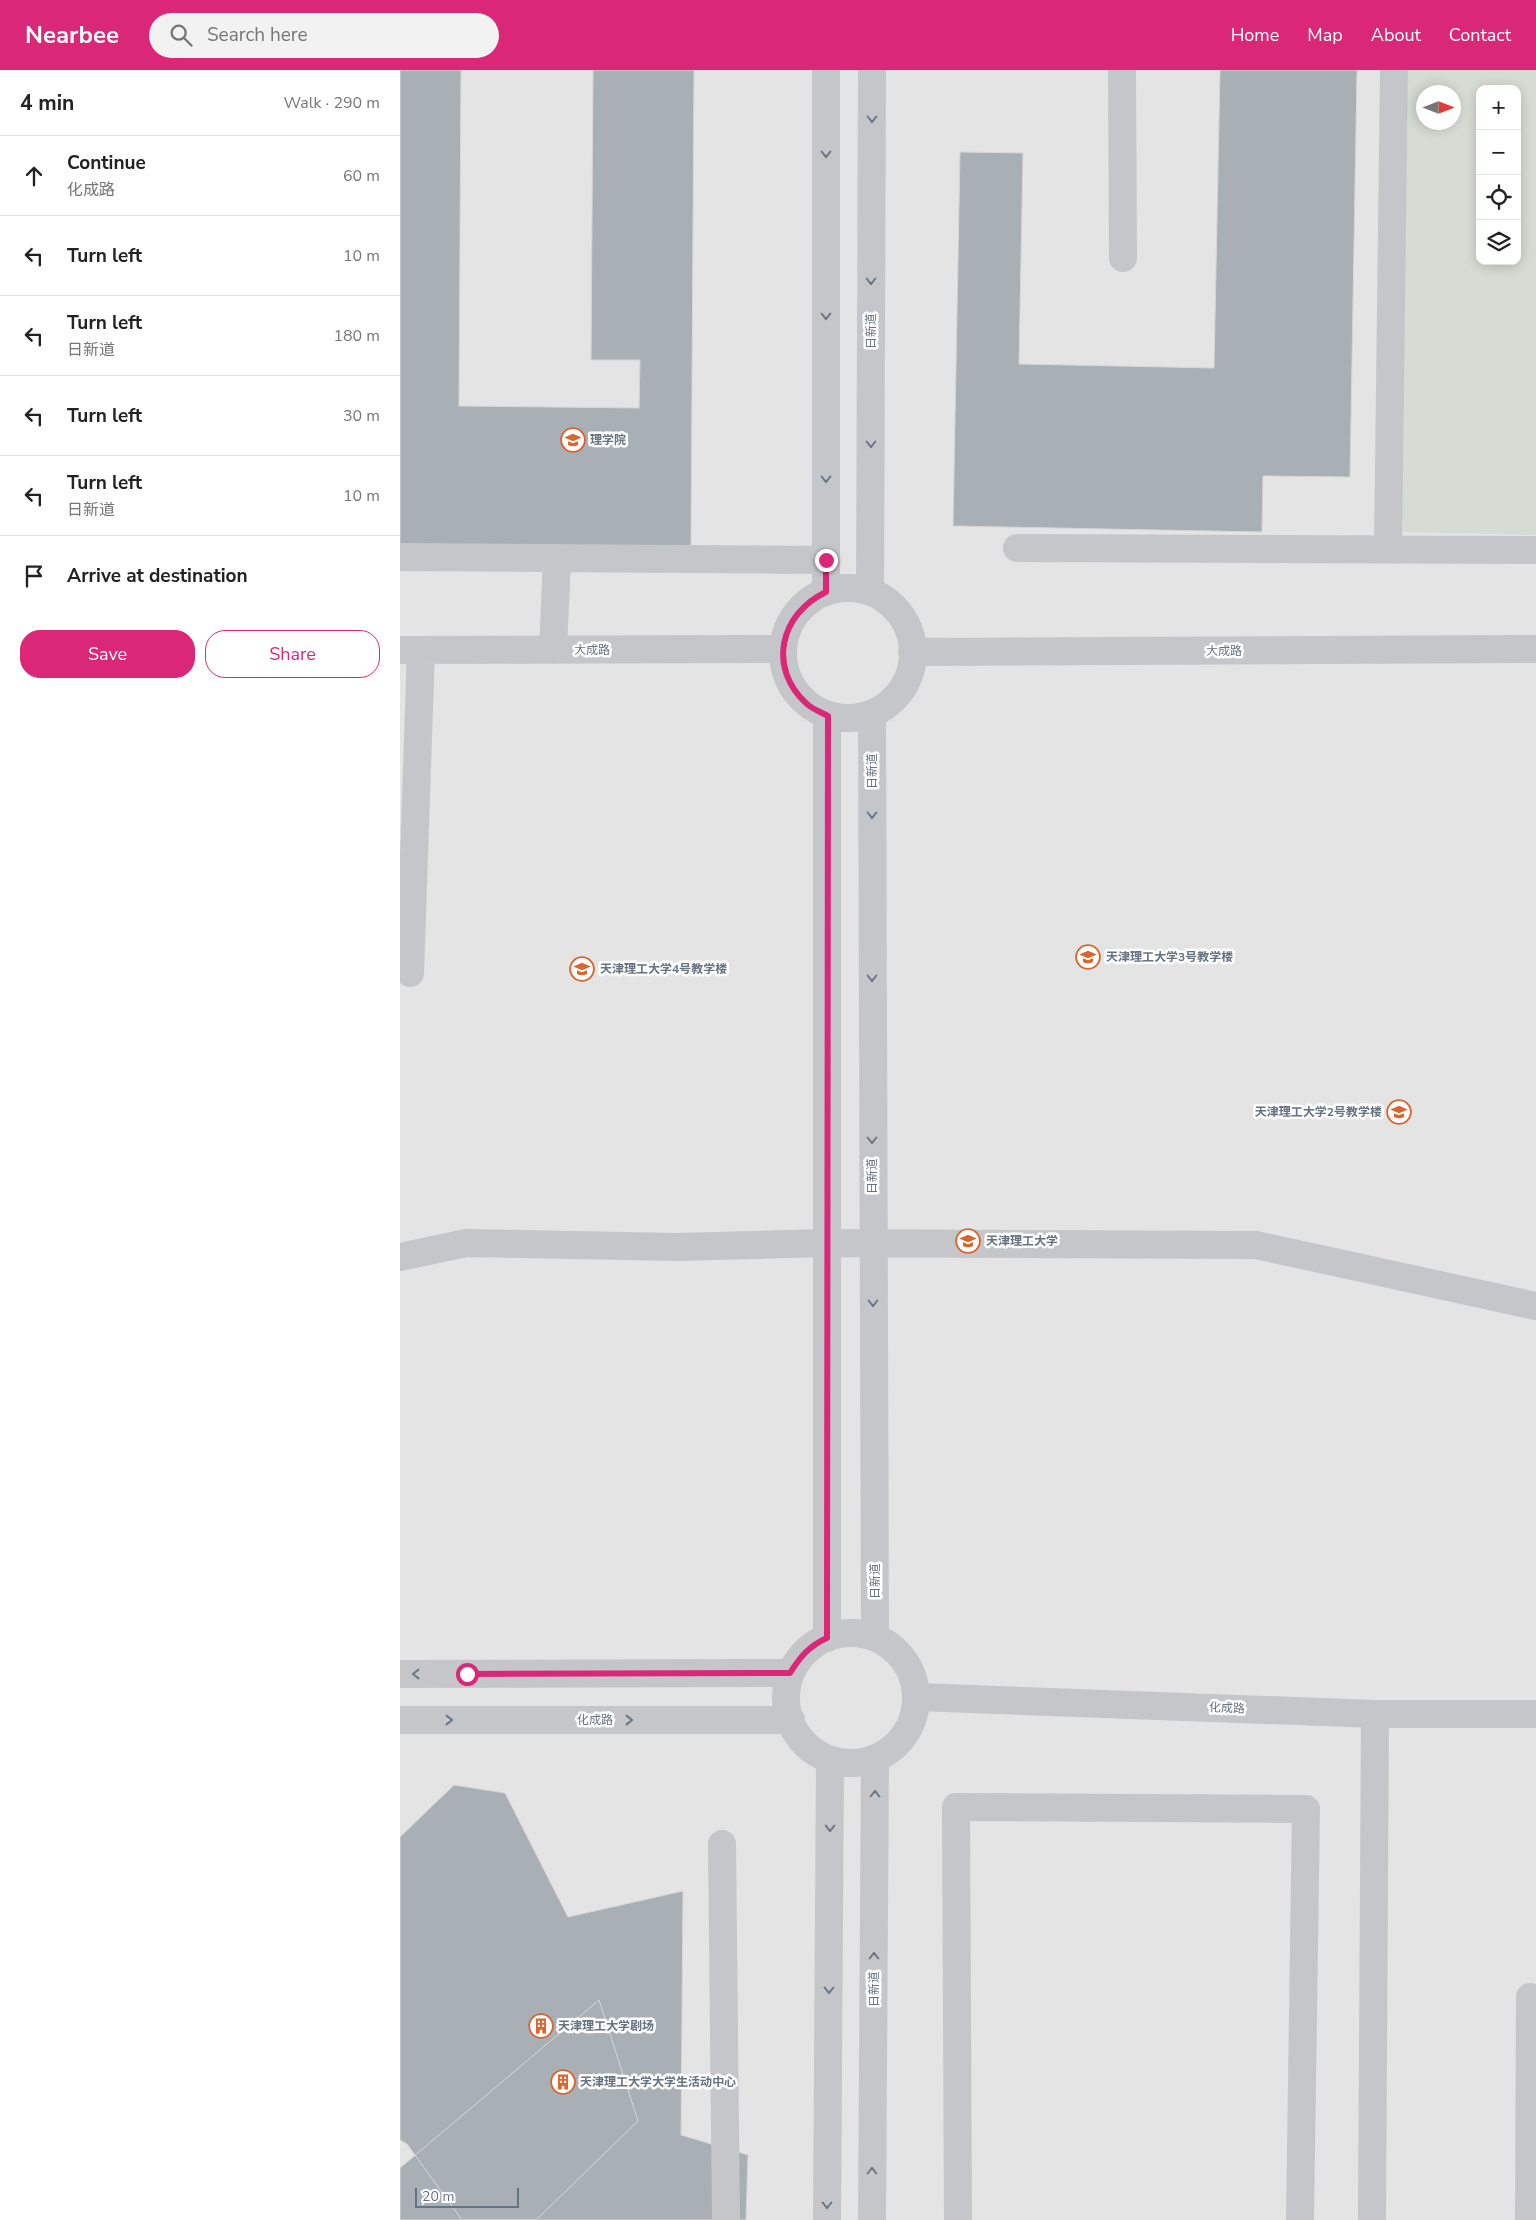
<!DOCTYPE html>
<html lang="en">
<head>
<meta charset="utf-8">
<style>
  :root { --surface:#fff; --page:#f2f2f2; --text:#222; --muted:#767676; --line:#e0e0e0; --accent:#db2777 }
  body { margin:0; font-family:"Nunito Sans","Noto Sans SC",sans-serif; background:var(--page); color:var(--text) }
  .controls { position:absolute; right:15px; top:15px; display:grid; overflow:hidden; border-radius:10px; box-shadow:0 2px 12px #0003 }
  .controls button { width:45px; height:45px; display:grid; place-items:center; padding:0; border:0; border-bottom:1px solid var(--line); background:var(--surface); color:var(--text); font:25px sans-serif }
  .compass { position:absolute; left:1016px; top:15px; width:45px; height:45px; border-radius:50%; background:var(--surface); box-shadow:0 2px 12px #0003; rotate:90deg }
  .scale { position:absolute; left:15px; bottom:12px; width:104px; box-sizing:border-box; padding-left:5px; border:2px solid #667382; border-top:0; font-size:14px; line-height:18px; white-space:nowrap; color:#667382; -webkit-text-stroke:4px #fff; paint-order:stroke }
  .stop { position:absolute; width:15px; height:15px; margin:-11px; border:4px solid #db2777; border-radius:50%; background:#fff }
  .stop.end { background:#db2777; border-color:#fff; box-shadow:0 1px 5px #0008 }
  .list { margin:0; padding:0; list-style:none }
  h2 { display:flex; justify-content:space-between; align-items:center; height:65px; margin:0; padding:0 20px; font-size:21px }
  h2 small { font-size:16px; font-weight:400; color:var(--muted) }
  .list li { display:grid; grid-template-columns:32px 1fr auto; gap:15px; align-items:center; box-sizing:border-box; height:80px; padding:0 20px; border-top:1px solid var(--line) }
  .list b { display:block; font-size:19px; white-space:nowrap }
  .list p { margin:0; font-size:16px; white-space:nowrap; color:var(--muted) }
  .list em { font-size:16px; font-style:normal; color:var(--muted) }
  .actions { display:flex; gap:10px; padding:15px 20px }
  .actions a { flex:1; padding:11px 0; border:1px solid var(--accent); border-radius:20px; text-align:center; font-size:18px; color:var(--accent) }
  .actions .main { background:var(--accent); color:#fff }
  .icon { flex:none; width:28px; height:28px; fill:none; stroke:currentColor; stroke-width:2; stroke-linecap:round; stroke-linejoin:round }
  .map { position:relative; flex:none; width:1136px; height:2150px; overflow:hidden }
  header { display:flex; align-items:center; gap:30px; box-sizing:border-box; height:70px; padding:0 25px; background:var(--accent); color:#fff }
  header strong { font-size:24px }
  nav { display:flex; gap:28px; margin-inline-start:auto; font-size:18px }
  .search { width:350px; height:45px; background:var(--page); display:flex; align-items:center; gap:12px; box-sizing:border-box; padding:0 18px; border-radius:28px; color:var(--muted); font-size:19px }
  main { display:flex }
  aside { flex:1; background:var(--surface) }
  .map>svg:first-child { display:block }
</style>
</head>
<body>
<header>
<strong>Nearbee</strong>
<div class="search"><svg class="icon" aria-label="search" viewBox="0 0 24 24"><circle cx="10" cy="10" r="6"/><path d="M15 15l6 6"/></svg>Search here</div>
<nav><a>Home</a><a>Map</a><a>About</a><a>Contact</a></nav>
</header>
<main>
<aside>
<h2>4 min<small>Walk · 290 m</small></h2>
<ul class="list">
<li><svg class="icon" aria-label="ahead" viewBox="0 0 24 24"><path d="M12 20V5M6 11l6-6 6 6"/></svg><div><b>Continue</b><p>化成路</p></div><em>60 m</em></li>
<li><svg class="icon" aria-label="left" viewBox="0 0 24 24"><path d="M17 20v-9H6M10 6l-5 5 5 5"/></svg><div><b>Turn left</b></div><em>10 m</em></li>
<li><svg class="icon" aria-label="left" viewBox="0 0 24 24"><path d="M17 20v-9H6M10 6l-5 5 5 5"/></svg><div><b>Turn left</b><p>日新道</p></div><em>180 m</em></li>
<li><svg class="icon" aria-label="left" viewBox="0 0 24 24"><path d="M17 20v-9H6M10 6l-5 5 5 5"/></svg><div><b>Turn left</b></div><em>30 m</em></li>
<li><svg class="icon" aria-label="left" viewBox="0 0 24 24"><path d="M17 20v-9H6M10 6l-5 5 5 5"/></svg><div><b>Turn left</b><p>日新道</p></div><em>10 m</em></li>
<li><svg class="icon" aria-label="arrive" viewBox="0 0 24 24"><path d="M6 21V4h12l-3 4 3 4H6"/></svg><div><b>Arrive at destination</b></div></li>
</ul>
<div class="actions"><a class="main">Save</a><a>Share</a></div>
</aside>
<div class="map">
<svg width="1136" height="2150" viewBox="0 0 1136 2150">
  <rect width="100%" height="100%" fill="#f5f5f2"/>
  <path fill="#e3e4e3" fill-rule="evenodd" d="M0 0H1136V2150H0ZM1080 19H1117V191H1080ZM1024 22H1054V52H1024Z"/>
  <path fill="#d6dcd3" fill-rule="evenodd" d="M1008 0H1136V465L1001 462ZM1080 19H1117V191H1080ZM1024 22H1054V52H1024Z"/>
  <path fill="#a8afb5" stroke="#d7d7d5" d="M0 0H61L59 336 239 338 240 290H191L193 0H294L291 477 0 475Z
    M820 0H957L950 407 863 406 862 462 553 456 560 82 623 83 619 294 814 298Z
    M54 1715 105 1723 168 1847 283 1821 281 2065 348 2085 346 2150H62L7 2074 0 2070V1767Z
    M199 1930 238 2051 136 2150H0V2098Z"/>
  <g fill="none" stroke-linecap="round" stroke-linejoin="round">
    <path stroke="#c4c6ca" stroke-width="28" d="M426 0V522
      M722 0 723 188
      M617 478 1136 480
      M988 479 994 0
      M0 487 426 490
      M383 583a65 65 0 1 1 130 0a65 65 0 1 1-130 0Z
      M470 522 472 0
      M0 580 383 579
      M153 580 157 488
      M512 582 1136 579
      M472 644 475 1567
      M10 903 21 580
      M0 1187 66 1173 277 1177 426 1173 856 1175 1136 1236
      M386 1628a65 65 0 1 1 130 0a65 65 0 1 1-130 0Z
      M427 1568V646
      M0 1604 391 1603
      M518 1627 975 1644H1136
      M0 1650H391
      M322 1774 326 2150
      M427 2150 430 1692
      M472 2150 475 1688
      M558 2150 556 1737 906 1739 900 2150
      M972 2150 975 1644
      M1129 2150 1130 1927"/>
  </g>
  <defs><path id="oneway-chevron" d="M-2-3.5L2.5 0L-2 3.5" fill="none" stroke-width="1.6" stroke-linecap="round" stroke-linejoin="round" transform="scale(1.25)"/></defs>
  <g stroke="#6b7786">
    <use href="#oneway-chevron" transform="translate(472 49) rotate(90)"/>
    <use href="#oneway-chevron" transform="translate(426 84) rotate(90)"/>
    <use href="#oneway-chevron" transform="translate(471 211) rotate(90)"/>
    <use href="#oneway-chevron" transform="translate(426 246) rotate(90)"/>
    <use href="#oneway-chevron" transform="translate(471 374) rotate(90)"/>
    <use href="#oneway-chevron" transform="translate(426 409) rotate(90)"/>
    <use href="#oneway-chevron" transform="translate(472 745) rotate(90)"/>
    <use href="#oneway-chevron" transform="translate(472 908) rotate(90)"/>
    <use href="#oneway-chevron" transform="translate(472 1070) rotate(90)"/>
    <use href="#oneway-chevron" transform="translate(473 1233) rotate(90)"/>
    <use href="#oneway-chevron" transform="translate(16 1604) rotate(180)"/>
    <use href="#oneway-chevron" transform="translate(49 1650)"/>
    <use href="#oneway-chevron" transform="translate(229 1650)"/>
    <use href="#oneway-chevron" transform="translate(475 1724) rotate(-90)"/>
    <use href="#oneway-chevron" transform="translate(430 1758) rotate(90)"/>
    <use href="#oneway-chevron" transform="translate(474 1886) rotate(-90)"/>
    <use href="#oneway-chevron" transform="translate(429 1920) rotate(90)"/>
    <use href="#oneway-chevron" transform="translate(472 2101) rotate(-90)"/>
    <use href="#oneway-chevron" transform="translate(427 2135) rotate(90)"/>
  </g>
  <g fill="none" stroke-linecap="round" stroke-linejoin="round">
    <path stroke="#db2777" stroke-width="6" d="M67 1604 390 1603C400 1587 409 1576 427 1568L428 646C421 642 412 639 407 634 367 598 380 544 426 522V490"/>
  </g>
  <defs>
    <g id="university-ring" transform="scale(1.25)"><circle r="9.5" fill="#fff" stroke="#db652d" stroke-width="1.5"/><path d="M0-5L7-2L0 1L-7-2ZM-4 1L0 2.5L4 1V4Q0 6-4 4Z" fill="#db652d"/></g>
    <g id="building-ring" transform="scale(1.25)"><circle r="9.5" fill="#fff" stroke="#db652d" stroke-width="1.5"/><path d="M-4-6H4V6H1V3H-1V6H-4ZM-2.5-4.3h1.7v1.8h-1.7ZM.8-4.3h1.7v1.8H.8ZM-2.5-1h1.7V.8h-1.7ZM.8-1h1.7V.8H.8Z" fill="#db652d"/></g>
  </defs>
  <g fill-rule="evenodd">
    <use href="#university-ring" x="173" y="370"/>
    <use href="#university-ring" x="688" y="887"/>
    <use href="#university-ring" x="182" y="899"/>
    <use href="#university-ring" x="999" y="1042"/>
    <use href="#university-ring" x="568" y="1171"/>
    <use href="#building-ring" x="141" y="1956"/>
    <use href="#building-ring" x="163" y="2012"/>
  </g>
  <g text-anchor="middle" stroke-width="5" stroke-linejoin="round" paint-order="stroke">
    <g font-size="12" fill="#667382" stroke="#fff">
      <text transform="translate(471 261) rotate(-90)" y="4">日新道</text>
      <text x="192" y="584">大成路</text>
      <text x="824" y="585">大成路</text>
      <text transform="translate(472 701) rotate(-90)" y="4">日新道</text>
      <text transform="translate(472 1106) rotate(-90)" y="4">日新道</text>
      <text transform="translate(475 1511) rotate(-90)" y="4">日新道</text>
      <text transform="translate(827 1638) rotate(2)" y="4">化成路</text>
      <text x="195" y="1654">化成路</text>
      <text transform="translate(474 1919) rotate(-90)" y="4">日新道</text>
    </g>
    <g font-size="12" font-weight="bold" fill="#667382" stroke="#fff" text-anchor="start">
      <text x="190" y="374">理学院</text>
      <text x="706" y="891">天津理工大学3号教学楼</text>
      <text x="200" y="903">天津理工大学4号教学楼</text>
      <text x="982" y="1046" text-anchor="end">天津理工大学2号教学楼</text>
      <text x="586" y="1175">天津理工大学</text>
      <text x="158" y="1960">天津理工大学剧场</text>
      <text x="180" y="2016">天津理工大学大学生活动中心</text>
    </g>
  </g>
</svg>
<div class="controls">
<button>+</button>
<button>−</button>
<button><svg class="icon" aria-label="locate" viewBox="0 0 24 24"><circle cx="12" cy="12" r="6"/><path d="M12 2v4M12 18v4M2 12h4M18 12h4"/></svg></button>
<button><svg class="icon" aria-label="layers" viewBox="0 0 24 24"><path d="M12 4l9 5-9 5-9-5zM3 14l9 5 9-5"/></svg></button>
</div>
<svg class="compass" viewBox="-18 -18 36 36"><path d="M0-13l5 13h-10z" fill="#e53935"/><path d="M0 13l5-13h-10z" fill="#767676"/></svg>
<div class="scale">20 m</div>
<div class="stop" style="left:67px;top:1604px"></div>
<div class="stop end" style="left:426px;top:490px"></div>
</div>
</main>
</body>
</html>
